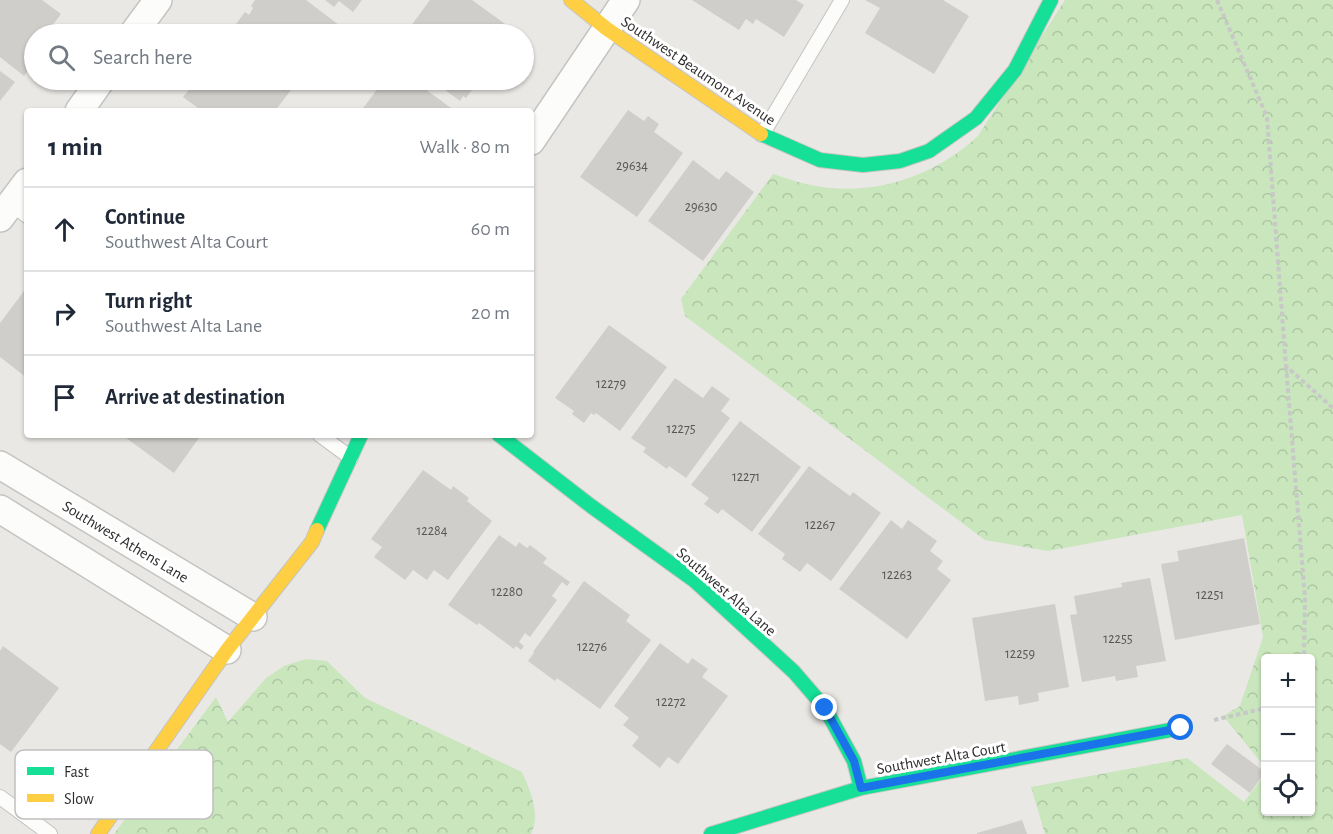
<!DOCTYPE html>
<html lang="en">
<head>
<meta charset="utf-8">
<style>
  :root { --surface:#fff; --page:#f6f6f7; --text:#1f2937; --muted:#747a83; --line:#e0e1e3 }
  body { margin:0; font-family:"Alegreya Sans",sans-serif; background:var(--page); color:var(--text) }
  .controls { position:absolute; right:18px; bottom:18px; display:grid; overflow:hidden; border-radius:6px; box-shadow:0 2px 4px #0004 }
  .controls button { width:54px; height:54px; display:grid; place-items:center; padding:0; border:0; border-bottom:2px solid var(--line); background:var(--surface); color:var(--text); font:30px sans-serif }
  .stop { position:absolute; width:18px; height:18px; margin:-14px; border:4px solid #1a73e8; border-radius:50%; background:#fff }
  .stop.end { background:#1a73e8; border-color:#fff; box-shadow:0 2px 6px #0008 }
  .list { margin:0; padding:0; list-style:none }
  h2 { display:flex; justify-content:space-between; align-items:center; height:78px; margin:0; padding:0 24px; font-size:26px }
  h2 small { font-size:20px; font-weight:400; color:var(--muted) }
  .list li { display:grid; grid-template-columns:39px 1fr auto; gap:18px; align-items:center; box-sizing:border-box; height:84px; padding:0 24px; border-top:2px solid var(--line) }
  .list b { display:block; font-size:22px; white-space:nowrap }
  .list p { margin:0; font-size:20px; white-space:nowrap; color:var(--muted) }
  .list em { font-size:20px; font-style:normal; color:var(--muted) }
  .icon { flex:none; width:33px; height:33px; fill:none; stroke:currentColor; stroke-width:2; stroke-linecap:round; stroke-linejoin:round }
  .map { position:relative; flex:none; width:1333px; height:834px; overflow:hidden }
  .search { position:absolute; background:var(--surface); box-shadow:0 2px 4px #0004; left:24px; top:24px; width:510px; height:66px; display:flex; align-items:center; gap:15px; box-sizing:border-box; padding:0 21px; border-radius:33px; color:var(--muted); font-size:22px }
  .panel { position:absolute; background:var(--surface); box-shadow:0 2px 4px #0004; left:24px; top:108px; width:510px; height:330px; border-radius:6px }
  .map>svg:first-child { display:block }
</style>
</head>
<body>
<div class="map">
<svg width="1333" height="834" viewBox="0 0 1333 834">
  <defs>
    <pattern id="forest-crowns" width="20" height="18" patternUnits="userSpaceOnUse" patternTransform="scale(1.5)"><rect width="20" height="18" fill="#c9e6bd"/><path d="M2 6a3 3 0 1 1 6 0M12 15a3 3 0 1 1 6 0" fill="none" stroke="#adc6a3"/></pattern>
  </defs>
  <rect width="100%" height="100%" fill="#eae8e4"/>
  <path fill="url(#forest-crowns)" d="M1065 0H1333V834H1045L1031 787 1187 758 1244 802 1265 774 1266 812H1310V658H1266L1265 767 1223 716 1240 706 1263 637 1242 515 1048 551 985 540 685 316 681 299 773 174C789 179 805 185 822 187 879 195 936 175 978 136Z
    M306 659 327 661 365 698 522 772C530 790 541 814 531 834H114L216 697 228 722 266 678 284 666Z"/>
  <path fill="#cfceca" d="M0 0H42L61 14 46 34H34V62L24 76 0 57Z
    M255 0H306L339 25 332 34H234L230 32 245 12 249 15 253 8 251 6Z
    M325 0H362L353 12 339 1 334 7Z
    M430 0H472L519 34H405Z
    M692 0H796L804 5 784 37 756 19 753 24 746 19 739 30Z
    M865 0H943L969 16 934 74 865 33 880 8Z
    M0 71 15 82 0 101Z
    M197 80H277L291 90 275 111H202L183 97Z
    M384 80H413L455 111H361Z
    M432 80H479L466 98 463 96 460 101Z
    M628 110 644 121 648 116 659 124 654 132 683 153 637 217 580 177Z
    M693 160 719 180 726 171 754 192 703 261 648 221Z
    M27 287V378L0 357V323Z
    M609 325 667 367 620 431 596 413 594 415 591 413 584 423 572 414 574 411 555 398Z
    M675 378 703 398 712 386 730 399 721 411 730 418 686 478 669 466 667 469 643 452 646 448 631 438Z
    M740 421 801 467 752 532 722 509 718 514 704 504 709 498 691 485Z
    M122 435H201L174 473Z
    M809 466 850 496 853 492 881 513 831 581 807 563 800 572 782 559 785 554 758 534Z
    M423 470 451 490 453 486 469 498 467 501 492 521 448 580 434 570 427 580 413 570 405 580 374 557 382 547 371 539Z
    M891 520 902 529 908 520 937 541 930 551 943 561 937 569 951 580 907 639 839 589Z
    M499 535 516 547 519 542 527 548 530 545 547 558 543 563 570 582 567 586 562 582 552 596 557 600 530 637 525 633 519 642 524 646 521 650 516 646 514 649 479 623 477 625 448 605Z
    M1244 538 1260 624 1175 640 1161 564 1179 561 1177 551Z
    M1150 578 1166 661 1136 666 1138 677 1116 681 1115 676 1082 682 1070 615 1077 614 1074 596 1122 587 1121 583Z
    M584 581 630 615 626 621 651 640 600 709 557 678 555 681 528 661 534 653 533 652Z
    M1055 604 1069 687 1038 693 1039 701 1019 705 1018 696 985 701 972 618Z
    M660 643 688 664 692 658 708 669 702 677 728 696 678 764 668 757 660 768 632 746 639 737 623 725 629 718 614 706Z
    M3 646 59 688 11 752 0 744V651Z
    M1227 744 1265 772 1250 793 1211 764Z
    M1022 820 1027 834H977V833Z"/>
  <g fill="none" stroke-linecap="round" stroke-linejoin="round">
    <g stroke="#c4c4c4" stroke-width="16">
      <path id="lane" d="M762 135 842 0
        M7 201 27 216
        M320 435 351 458
        M0 797 50 834"/>
    </g>
    <g stroke="#c4c4c4" stroke-width="30">
      <path id="street" d="M133 34 158 0
        M79 111 101 80
        M531 141 626 0
        M0 218 27 182
        M0 465 253 617
        M0 509 227 650"/>
    </g>
    <g stroke="#c4c4c4" stroke-width="16">
      <path id="fast" d="M761 134 820 160 863 165 900 161 929 151 976 118 1015 70 1051 0
        M499 435 591 506 695 581 794 672 825 708 854 761 861 788
        M317 530 361 435
        M711 834 861 788 1181 728"/>
    </g>
    <g stroke="#c4c4c4" stroke-width="16">
      <path id="slow" d="M571 0 607 29 761 134
        M98 834 227 650 312 542 317 530"/>
    </g>
    <path stroke="#c8c8c8" stroke-width="4" stroke-dasharray="4.5 3" stroke-linecap="butt" d="M1217 0 1267 117 1286 366 1333 408
      M1286 366 1305 598 1304 658
      M1214 720 1266 708"/>
    <use href="#lane" stroke="#fcfcfb" stroke-width="14"/>
    <use href="#street" stroke="#fcfcfb" stroke-width="27"/>
    <use href="#fast" stroke="#16e098" stroke-width="14"/>
    <use href="#slow" stroke="#ffcf43" stroke-width="14"/>
  </g>
  <g fill="none" stroke-linecap="round" stroke-linejoin="round">
    <path stroke="#1a73e8" stroke-width="8" d="M825 708 854 761 861 788 1181 728"/>
  </g>
  <g text-anchor="middle" stroke-width="6" stroke-linejoin="round" paint-order="stroke">
    <g font-size="14" fill="#575756">
      <text x="632" y="170">29634</text>
      <text x="701" y="211">29630</text>
      <text x="611" y="388">12279</text>
      <text x="681" y="433">12275</text>
      <text x="746" y="481">12271</text>
      <text x="820" y="529">12267</text>
      <text x="432" y="535">12284</text>
      <text x="897" y="579">12263</text>
      <text x="507" y="596">12280</text>
      <text x="1210" y="599">12251</text>
      <text x="1118" y="643">12255</text>
      <text x="592" y="651">12276</text>
      <text x="1020" y="658">12259</text>
      <text x="671" y="706">12272</text>
    </g>
    <g font-size="16" fill="#2d2d2d" stroke="#fff">
      <text transform="translate(699 70) rotate(34)" y="6">Southwest Beaumont Avenue</text>
      <text transform="translate(126 541) rotate(31)" y="6">Southwest Athens Lane</text>
      <text transform="translate(727 591) rotate(41)" y="6">Southwest Alta Lane</text>
      <text transform="translate(941 757) rotate(-10)" y="6">Southwest Alta Court</text>
    </g>
  </g>
  <rect x="15" y="750" width="198" height="69" rx="9" fill="#fff" stroke="#c0c0c0" stroke-width="1.5"/>
  <rect x="27" y="767" width="27" height="8" fill="#16e098"/>
  <rect x="27" y="794" width="27" height="8" fill="#ffcf43"/>
  <g font-size="16" fill="#2d2d2d">
    <text x="64" y="777">Fast</text>
    <text x="64" y="804">Slow</text>
  </g>
</svg>
<div class="controls">
<button>+</button>
<button>−</button>
<button><svg class="icon" aria-label="locate" viewBox="0 0 24 24"><circle cx="12" cy="12" r="6"/><path d="M12 2v4M12 18v4M2 12h4M18 12h4"/></svg></button>
</div>
<div class="stop" style="left:1181px;top:728px"></div>
<div class="stop end" style="left:825px;top:708px"></div>
<div class="search"><svg class="icon" aria-label="search" viewBox="0 0 24 24"><circle cx="10" cy="10" r="6"/><path d="M15 15l6 6"/></svg>Search here</div>
<section class="panel">
<h2>1 min<small>Walk · 80 m</small></h2>
<ul class="list">
<li><svg class="icon" aria-label="ahead" viewBox="0 0 24 24"><path d="M12 20V5M6 11l6-6 6 6"/></svg><div><b>Continue</b><p>Southwest Alta Court</p></div><em>60 m</em></li>
<li><svg class="icon" aria-label="right" viewBox="0 0 24 24"><path d="M7 20v-9h11M14 6l5 5-5 5"/></svg><div><b>Turn right</b><p>Southwest Alta Lane</p></div><em>20 m</em></li>
<li><svg class="icon" aria-label="arrive" viewBox="0 0 24 24"><path d="M6 21V4h12l-3 4 3 4H6"/></svg><div><b>Arrive at destination</b></div></li>
</ul>
</section>
</div>
</body>
</html>
